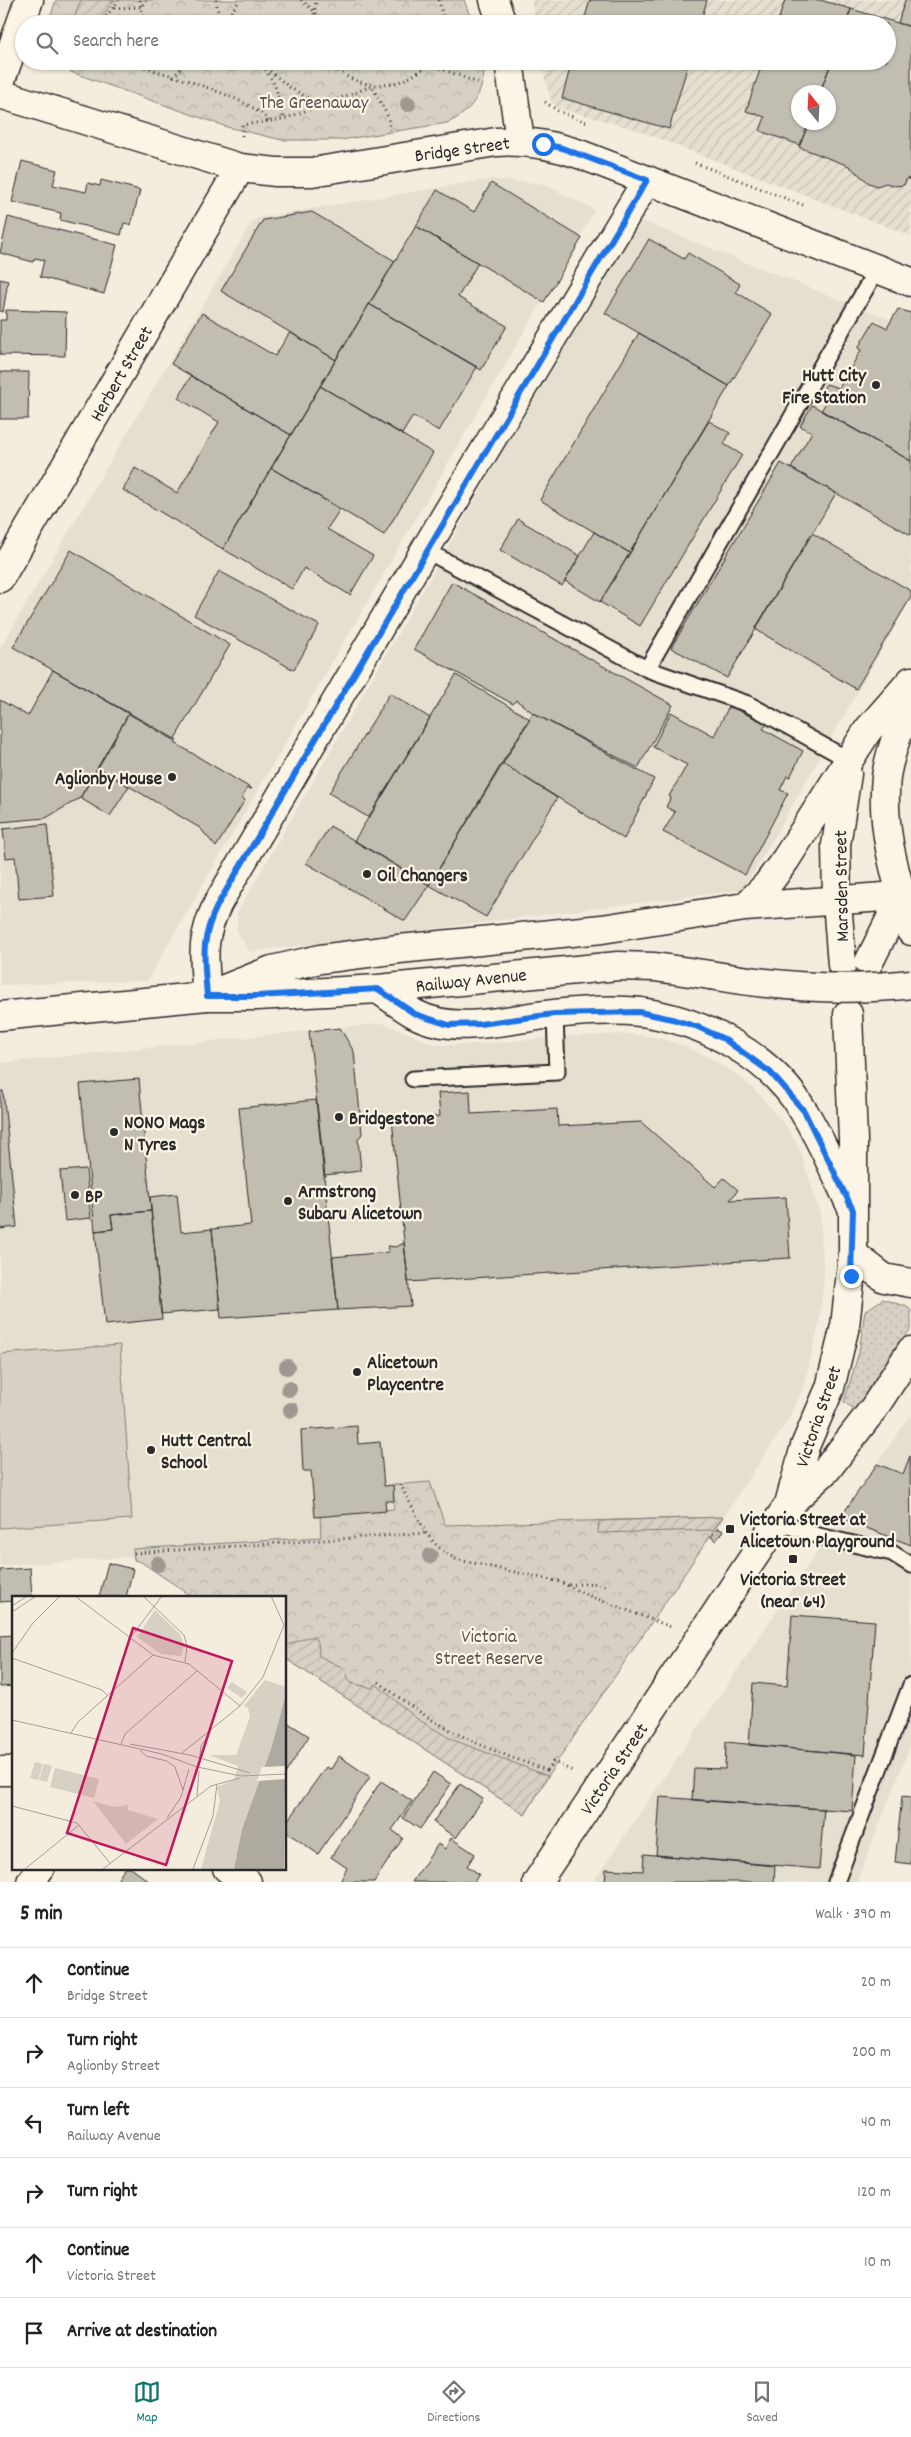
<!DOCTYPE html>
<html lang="en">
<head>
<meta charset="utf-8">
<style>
  :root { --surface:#fff; --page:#f2f2f2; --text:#222; --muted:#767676; --line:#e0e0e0; --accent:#0f766e }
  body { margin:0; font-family:Dekko,sans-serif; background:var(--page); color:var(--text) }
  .compass { position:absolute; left:791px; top:85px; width:45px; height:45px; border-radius:50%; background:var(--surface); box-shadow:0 1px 4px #0004; rotate:342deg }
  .stop { position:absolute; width:15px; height:15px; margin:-11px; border:4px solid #1a73e8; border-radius:50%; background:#fff }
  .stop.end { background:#1a73e8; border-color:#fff; box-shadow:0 1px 5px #0008 }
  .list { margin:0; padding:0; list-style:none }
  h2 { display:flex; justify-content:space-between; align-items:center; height:65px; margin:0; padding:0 20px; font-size:21px }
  h2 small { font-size:16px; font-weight:400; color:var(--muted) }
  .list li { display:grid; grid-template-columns:32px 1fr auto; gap:15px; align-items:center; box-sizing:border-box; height:70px; padding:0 20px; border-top:1px solid var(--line) }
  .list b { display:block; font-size:19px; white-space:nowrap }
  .list p { margin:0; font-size:16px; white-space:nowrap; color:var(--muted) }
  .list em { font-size:16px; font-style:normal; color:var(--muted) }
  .icon { flex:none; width:28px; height:28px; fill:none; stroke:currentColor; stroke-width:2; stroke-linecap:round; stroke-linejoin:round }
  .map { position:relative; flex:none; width:911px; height:1882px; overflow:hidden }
  .search { position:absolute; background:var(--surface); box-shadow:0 1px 4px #0004; left:15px; right:15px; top:15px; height:55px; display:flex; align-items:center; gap:12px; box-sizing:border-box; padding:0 18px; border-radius:28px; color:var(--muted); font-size:19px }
  .sheet { height:485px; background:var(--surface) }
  nav { display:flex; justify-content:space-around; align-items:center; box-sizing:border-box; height:70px; border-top:1px solid var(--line); background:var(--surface); font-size:14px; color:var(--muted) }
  nav a { display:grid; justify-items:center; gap:2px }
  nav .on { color:var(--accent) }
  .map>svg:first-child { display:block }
</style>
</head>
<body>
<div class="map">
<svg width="911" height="1882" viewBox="0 0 911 1882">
  <defs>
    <pattern id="industrial-furrows" width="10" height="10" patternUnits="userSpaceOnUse" patternTransform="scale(1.25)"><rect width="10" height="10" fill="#e5dfd0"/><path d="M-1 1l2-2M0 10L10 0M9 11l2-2" fill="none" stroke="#c5c0b3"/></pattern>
    <pattern id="grass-dots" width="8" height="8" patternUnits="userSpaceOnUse" patternTransform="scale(1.25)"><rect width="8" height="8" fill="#d6d1c4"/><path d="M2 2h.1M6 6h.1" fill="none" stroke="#b8b4a9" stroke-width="1.8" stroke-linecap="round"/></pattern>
    <pattern id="forest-crowns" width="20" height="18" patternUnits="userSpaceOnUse" patternTransform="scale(1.25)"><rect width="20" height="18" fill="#d6d1c4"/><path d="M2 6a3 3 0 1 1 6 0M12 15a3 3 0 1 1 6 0" fill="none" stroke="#b8b4a9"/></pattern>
    <pattern id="garden-furrows" width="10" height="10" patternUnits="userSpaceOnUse" patternTransform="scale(1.25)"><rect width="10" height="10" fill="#d6d1c4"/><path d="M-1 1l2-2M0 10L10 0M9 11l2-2" fill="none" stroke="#b8b4a9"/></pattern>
  </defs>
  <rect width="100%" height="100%" fill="#f4edde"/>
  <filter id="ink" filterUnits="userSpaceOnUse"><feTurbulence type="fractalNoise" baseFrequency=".02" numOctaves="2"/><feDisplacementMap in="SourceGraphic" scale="10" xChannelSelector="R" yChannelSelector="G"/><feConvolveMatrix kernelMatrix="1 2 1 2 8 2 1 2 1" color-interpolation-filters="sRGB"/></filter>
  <g filter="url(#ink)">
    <path fill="#e5dfd0" d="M490 179 544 184 595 210 147 981 0 985V648L250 225 257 218Z
      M637 219 911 328V599L754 872 741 890 249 952 237 931V913Z
      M383 1023 437 1045 474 1044 570 1036 628 1034 660 1038 687 1047 714 1060 740 1077 757 1092 789 1130 801 1153 820 1213 824 1277 819 1325 803 1388 789 1419 723 1517 444 1525 430 1483 400 1484 393 1485 395 1509 386 1510 322 1537 133 1549 134 1557 0 1566V1063Z
      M911 1414V1744L857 1882H593Z"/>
    <path fill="url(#industrial-furrows)" fill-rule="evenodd" d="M531 0H911V236L634 129 558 108 552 103 549 95 541 61H887V24H536ZM798 92H828V122H798Z"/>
    <path fill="url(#grass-dots)" stroke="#807e78" d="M883 1299 901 1305H906L911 1311V1328L856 1410 844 1402 859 1352 865 1311Z"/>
    <path fill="url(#forest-crowns)" stroke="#807e78" d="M56 0H464L473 24H48Z
      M56 61H484C486 89 473 112 447 123L341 140H282L227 127 71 72Z
      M430 1482 445 1525 723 1517 556 1763 525 1815 285 1658V1597H193L141 1562 134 1560 133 1549 321 1537 320 1516 394 1509 393 1485Z"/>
    <path fill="url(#garden-furrows)" stroke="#807e78" d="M81 0H114L96 24H72Z
      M723 1517 713 1530 598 1533 599 1521Z
      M308 1637H314L318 1642 319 1656 346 1669 348 1679 351 1683 372 1688 376 1684 416 1718 451 1739 548 1776 525 1815 285 1658V1646Z"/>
    <path fill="#d6d1c4" stroke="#807e78" d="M120 1345 132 1519 0 1528V1354Z"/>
    <path fill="#c2bdb1" stroke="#2b2b2b" d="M590 0H707L700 24H583Z
      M785 0H820L851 9 846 24H777Z
      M905 0H911V27L898 23Z
      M851 9 911 27V180L907 178 904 185 895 186 886 183 877 186 869 183 849 166 799 147 809 122H828V92H820L832 61H887V24H846Z
      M572 61H689L669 129 562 98Z
      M763 61H832L820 92H798V122H809L800 145 760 131 765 117 746 111Z
      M22 161 57 170 53 185 86 192 88 183 100 186 101 180 140 190 131 225 124 223 121 235 60 220 61 213 12 202Z
      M491 183 582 238 544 302 416 226 437 190 474 212Z
      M312 212 395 261 336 360 221 291 263 220Z
      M8 217 117 245 104 294 40 277 44 260 35 258 33 262 0 253Z
      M416 226 478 263 458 297 507 326 481 370 369 304Z
      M649 239 684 259 688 253 740 284 736 292 772 314 729 386 605 313Z
      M0 279 8 281 3 312 0 311Z
      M369 304 477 367 439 431 413 416 402 434 320 386Z
      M898 309 911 313V461L821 411 829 397 821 393 826 384 839 388 861 350 858 348 874 321 887 328Z
      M6 310 66 312 65 356 0 355V320H6Z
      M202 313 275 356 290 332 336 360 291 435 171 364Z
      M639 333 729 386 630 553 540 500Z
      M0 372H29L28 419H0Z
      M191 376 291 435 223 549 123 490 135 468 177 493 219 422 178 398Z
      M320 386 433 453 384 535 271 468Z
      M812 405 911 461V535L791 468 812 432 800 426Z
      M709 421 730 433 724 444 742 455 640 626 600 602Z
      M781 463 836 493 727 678 671 648Z
      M271 468 340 509 327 529 373 556 350 595 304 568 292 589 223 549Z
      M518 519 580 556 562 586 500 550Z
      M594 532 630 553 600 602 565 581Z
      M812 533 911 591V597L856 689 755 629Z
      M71 550 230 645 174 740 13 647Z
      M219 571 319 625 294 670 194 615Z
      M452 582 673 705 638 768 533 713 516 700 513 704 414 649Z
      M53 670 129 713 80 798 46 818 0 822V700L28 716Z
      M456 675 530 719 429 885 354 841Z
      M390 693 430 718 369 818 329 793Z
      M729 706 767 724 763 729 803 751 790 777 787 776 780 790 788 793 745 875 663 832 675 812 666 807 671 797 669 796 687 765 653 747 671 712 714 736Z
      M129 713 175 739 177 740 175 743 252 789 247 788 242 798 245 800 216 847 200 828 98 768Z
      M533 713 654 779 624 839 502 763Z
      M502 763 557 798 486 917 429 885Z
      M98 768 129 786 110 816 80 798Z
      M47 824 54 896 19 899 15 857 6 858 3 829Z
      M330 826 429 885 405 921 306 863Z
      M340 1028 354 1052 362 1134 358 1139 361 1171 325 1175 326 1177 325 1176 309 1031Z
      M139 1079 151 1211 111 1215 113 1229 95 1231 80 1084Z
      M0 1091H3L17 1227 0 1229Z
      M470 1091 471 1114 557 1109 558 1126 641 1122 715 1187 724 1178 738 1190 730 1200 786 1197 790 1258 408 1282 392 1119 440 1116 438 1093Z
      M316 1100 338 1310 221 1318 212 1229 251 1225 239 1108Z
      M86 1169 91 1218 65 1221 60 1171Z
      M177 1194 181 1232 212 1229 220 1309 161 1314 150 1197Z
      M151 1211 162 1319 105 1325 95 1231 113 1229 111 1215Z
      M404 1243 411 1306 338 1310 332 1257 389 1252 388 1246 396 1247Z
      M357 1426 358 1444 380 1442 384 1486 393 1485 394 1501H385L386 1511 315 1517 311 1471H303L301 1430Z
      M910 1456 911 1545 840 1518 877 1464 903 1474Z
      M718 1528 723 1531 716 1541 711 1537Z
      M108 1563 133 1569 126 1597H99Z
      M30 1568 32 1597H14V1601L0 1602V1570Z
      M792 1615 875 1621 865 1755 749 1745 753 1683 787 1686Z
      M14 1635V1686L0 1687V1636Z
      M285 1721 309 1736 285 1774Z
      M726 1742 856 1755 852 1811 692 1800 694 1768 725 1769Z
      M339 1756 370 1777 318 1854 285 1831V1824L326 1767 331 1769Z
      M433 1772 451 1784 420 1829 403 1818Z
      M381 1781 412 1801 392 1830 403 1838 374 1882H340L347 1868 331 1857Z
      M460 1784 483 1799 456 1838 433 1822Z
      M902 1796 911 1797V1864L895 1862Z
      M660 1797 824 1809 819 1869 656 1855Z
      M451 1838 475 1854 467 1866 479 1874 474 1882H412L438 1844 445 1849Z
      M644 1854 775 1866 774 1882H605L606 1869 643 1871Z
      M125 1868H131L150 1882H116Z"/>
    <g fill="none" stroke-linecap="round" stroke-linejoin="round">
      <g stroke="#2b2b2b" stroke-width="19">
        <path id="lane" d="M425 550 647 669 877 269
          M647 669 748 704 849 760
          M413 1079 557 1072 555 1014
          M777 1522 819 1536 892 1553 911 1565
          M836 1882 911 1685"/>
      </g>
      <g stroke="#2b2b2b" stroke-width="31">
        <path id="street" d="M0 578 240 168
          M207 996C204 957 200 940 218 903L425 550 647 180
          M0 1771H14
          M227 1868 247 1882
          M31 1882 40 1868"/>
      </g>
      <g stroke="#2b2b2b" stroke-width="31">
        <path id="secondary" d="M494 0 502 24
          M509 61 520 141
          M0 83 29 0
          M0 94 240 168 276 172H312L496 142C526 140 553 145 582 155L911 282
          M911 696C902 722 890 750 886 777 880 831 898 881 911 931
          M745 907 767 885 786 859 868 730 911 681
          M869 962 902 896
          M842 965 837 901 836 845 847 774
          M378 989C390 997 402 1007 415 1014 457 1036 510 1018 554 1014 581 1011 614 1009 641 1012 704 1021 771 1056 804 1112 822 1141 835 1173 850 1204
          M207 996 272 970 320 959 399 949 602 929 745 907 911 895
          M0 1016 207 996H257L378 989 618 966 655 967 710 975
          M853 1254 884 1278 911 1283
          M789 1504 827 1469 874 1408 911 1351
          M537 1882 789 1504 805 1446 830 1388 845 1326 853 1254V1140L848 1014"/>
      </g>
      <path stroke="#2b2b2b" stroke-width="3" stroke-dasharray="1 4" stroke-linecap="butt" d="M140 0 144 24
        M216 0 218 12 233 24
        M301 0 329 24
        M439 0 444 24
        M114 8 141 7 146 0
        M100 24 119 0
        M222 24 240 0
        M313 24 316 0
        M126 61C156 72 255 97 269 122
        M151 61 152 70
        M168 61H183
        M260 61 275 85 284 119
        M269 61 264 66 289 87 321 106
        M327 61C358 93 400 93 431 61
        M421 61 481 84
        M173 77 188 61
        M545 102 558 111 586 122
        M242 136V125L284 119 372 86 388 117 390 130
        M695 163 803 205
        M400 1484 426 1533 438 1547 455 1559 560 1582 587 1595 671 1627
        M134 1553 426 1533
        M569 1585 593 1583 606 1586
        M379 1682C433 1726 481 1748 547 1770L553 1762 575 1772"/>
      <use href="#lane" stroke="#fcf5e5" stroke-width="15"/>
      <use href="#street" stroke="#fcf5e5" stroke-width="28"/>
      <use href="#secondary" stroke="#fcf5e5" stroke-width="28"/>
      <g stroke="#2b2b2b" stroke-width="31" stroke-linecap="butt">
        <path id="secondary-bridge" d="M710 975C778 987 843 992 911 984"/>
      </g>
      <use href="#secondary-bridge" stroke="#fcf5e5" stroke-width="28"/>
    </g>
    <g fill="#9d9990">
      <circle cx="408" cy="104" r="8"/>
      <circle cx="287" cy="1367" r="8"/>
      <circle cx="289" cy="1389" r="8"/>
      <circle cx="291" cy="1410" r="8"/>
      <circle cx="430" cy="1556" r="8"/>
      <circle cx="158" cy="1564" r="8"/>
    </g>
  </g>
  <g fill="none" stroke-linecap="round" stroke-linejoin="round" filter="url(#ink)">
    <path stroke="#1a73e8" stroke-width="6" d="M543 144 562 148 647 180 218 904C200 940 204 957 207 996H257L378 989 415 1014 449 1025 480 1024 554 1014 639 1012 672 1019 698 1027 724 1039 770 1072 804 1111 853 1210 851 1276"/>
  </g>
  <g fill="#2b2b2b" stroke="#fcf5e5" stroke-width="2">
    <circle cx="876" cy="385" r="5"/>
    <circle cx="172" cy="777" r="5"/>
    <circle cx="367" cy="874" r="5"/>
    <circle cx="339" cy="1117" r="5"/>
    <circle cx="114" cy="1132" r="5"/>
    <circle cx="75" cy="1195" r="5"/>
    <circle cx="288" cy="1201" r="5"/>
    <circle cx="357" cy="1372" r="5"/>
    <circle cx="151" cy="1450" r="5"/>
    <rect x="725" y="1524" width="10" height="10" rx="2.5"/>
    <rect x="788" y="1554" width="10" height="10" rx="2.5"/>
  </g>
  <g text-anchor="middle" stroke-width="4.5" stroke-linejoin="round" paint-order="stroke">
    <g font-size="19" fill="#565451" stroke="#fcf5e5">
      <text x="314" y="108">The Greenaway</text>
      <text x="489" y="1642">Victoria<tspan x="489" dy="22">Street Reserve</tspan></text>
    </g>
    <g font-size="19" fill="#2b2b2b" stroke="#fcf5e5">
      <text transform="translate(462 148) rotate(-8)" y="7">Bridge Street</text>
      <text transform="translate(120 373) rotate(-60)" y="7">Herbert Street</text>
      <text transform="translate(840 886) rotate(-91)" y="7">Marsden Street</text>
      <text transform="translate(471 979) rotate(-6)" y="7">Railway Avenue</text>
      <text transform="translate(817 1416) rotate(-71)" y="7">Victoria Street</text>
      <text transform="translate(613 1768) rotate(-56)" y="7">Victoria Street</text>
    </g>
    <g font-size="19" font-weight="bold" fill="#2b2b2b" stroke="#fcf5e5" text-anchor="start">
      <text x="866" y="381" text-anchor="end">Hutt City<tspan x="866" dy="22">Fire Station</tspan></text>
      <text x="162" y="784" text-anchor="end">Aglionby House</text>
      <text x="377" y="881">Oil Changers</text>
      <text x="349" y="1124">Bridgestone</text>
      <text x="124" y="1128">NONO Mags<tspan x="124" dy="22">N Tyres</tspan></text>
      <text x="298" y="1197">Armstrong<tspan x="298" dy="22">Subaru Alicetown</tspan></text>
      <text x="85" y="1202">BP</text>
      <text x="367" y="1368">Alicetown<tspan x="367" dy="22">Playcentre</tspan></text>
      <text x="161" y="1446">Hutt Central<tspan x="161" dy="22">School</tspan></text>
      <text x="740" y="1525">Victoria Street at<tspan x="740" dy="22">Alicetown Playground</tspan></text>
      <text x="793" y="1585" text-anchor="middle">Victoria Street<tspan x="793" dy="22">(near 64)</tspan></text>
    </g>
  </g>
  <g transform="translate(12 1596)">
    <rect width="274" height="274" fill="#f4edde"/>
    <path d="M143 14 168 38 172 50 169 60 149 58 125 41ZM253 84 274 91V98L259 153 230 233 222 273H189L208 205 205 191 222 184 226 170 197 159H224L238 121 236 112 232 110ZM81 205 102 211 116 209V214L146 223 114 248Z" fill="#d6d1c4"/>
    <path d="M220 86 235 96 230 102 215 92Z" fill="#d6d1c4"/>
    <path d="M23 166 31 168 26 184 18 182ZM32 168 40 170 35 186 27 184ZM43 172 87 183 82 202 38 191Z" fill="#d6d1c4"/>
    <path d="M274 98 272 273H222L230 233 259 153Z" fill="#afaaa0"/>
    <path d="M274 170V183L245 185 250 171Z" fill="#f4edde"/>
    <path fill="none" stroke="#a49f96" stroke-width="1" d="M63 0 141 59 177 68 228 110M131 0 172 39 175 50 173 66M0 10 15 0M0 16 24 0M118 42 150 0M0 57 21 27 48 0M0 62 90 94 96 100M0 124 150 158 185 171 229 180 274 178M59 137 66 126 141 59M109 148 113 138 185 75M118 148 178 159 238 177M128 154 134 160 155 165 163 171 171 194M170 157 228 110 251 81 272 29 259 0M187 169 189 150 196 140M185 200 187 175M0 210 65 227 98 267M155 222 169 201 177 173M13 273 67 229M91 273 199 190 228 182M181 273 201 220 205 188"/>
    <path fill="#c2185b" fill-opacity="0.15" stroke="#c2185b" stroke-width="2.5" d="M121 32 220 65 154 269 55 237Z"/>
    <rect width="274" height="274" fill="none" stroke="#2b2b2b" stroke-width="2.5"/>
  </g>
</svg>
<svg class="compass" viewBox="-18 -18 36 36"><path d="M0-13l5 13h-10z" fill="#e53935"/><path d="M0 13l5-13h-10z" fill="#767676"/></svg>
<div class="stop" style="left:543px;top:144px"></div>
<div class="stop end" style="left:851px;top:1276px"></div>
<div class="search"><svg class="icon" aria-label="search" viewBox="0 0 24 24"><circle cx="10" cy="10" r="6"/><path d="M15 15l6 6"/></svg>Search here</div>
</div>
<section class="sheet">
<h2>5 min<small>Walk · 390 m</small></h2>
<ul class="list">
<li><svg class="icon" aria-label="ahead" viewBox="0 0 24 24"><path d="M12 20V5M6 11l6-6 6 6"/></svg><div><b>Continue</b><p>Bridge Street</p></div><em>20 m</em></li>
<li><svg class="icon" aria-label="right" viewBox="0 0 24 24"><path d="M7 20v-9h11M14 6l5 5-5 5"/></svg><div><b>Turn right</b><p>Aglionby Street</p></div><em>200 m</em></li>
<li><svg class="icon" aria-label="left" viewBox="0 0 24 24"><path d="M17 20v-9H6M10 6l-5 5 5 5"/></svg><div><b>Turn left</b><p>Railway Avenue</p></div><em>40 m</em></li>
<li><svg class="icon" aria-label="right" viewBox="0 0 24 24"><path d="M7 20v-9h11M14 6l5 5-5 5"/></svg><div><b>Turn right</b></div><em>120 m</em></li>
<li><svg class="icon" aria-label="ahead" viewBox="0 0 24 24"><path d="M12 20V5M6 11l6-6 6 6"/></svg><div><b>Continue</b><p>Victoria Street</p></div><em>10 m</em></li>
<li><svg class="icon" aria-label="arrive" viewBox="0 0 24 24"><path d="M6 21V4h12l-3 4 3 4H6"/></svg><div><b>Arrive at destination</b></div></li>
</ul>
</section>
<nav>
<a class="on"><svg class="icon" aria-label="map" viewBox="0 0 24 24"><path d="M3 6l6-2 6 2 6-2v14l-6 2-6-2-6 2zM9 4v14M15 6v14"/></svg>Map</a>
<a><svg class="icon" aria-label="directions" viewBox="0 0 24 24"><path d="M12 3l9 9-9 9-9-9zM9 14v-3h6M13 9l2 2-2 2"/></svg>Directions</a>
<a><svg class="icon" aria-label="saved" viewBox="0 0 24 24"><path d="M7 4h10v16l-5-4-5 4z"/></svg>Saved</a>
</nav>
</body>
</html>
